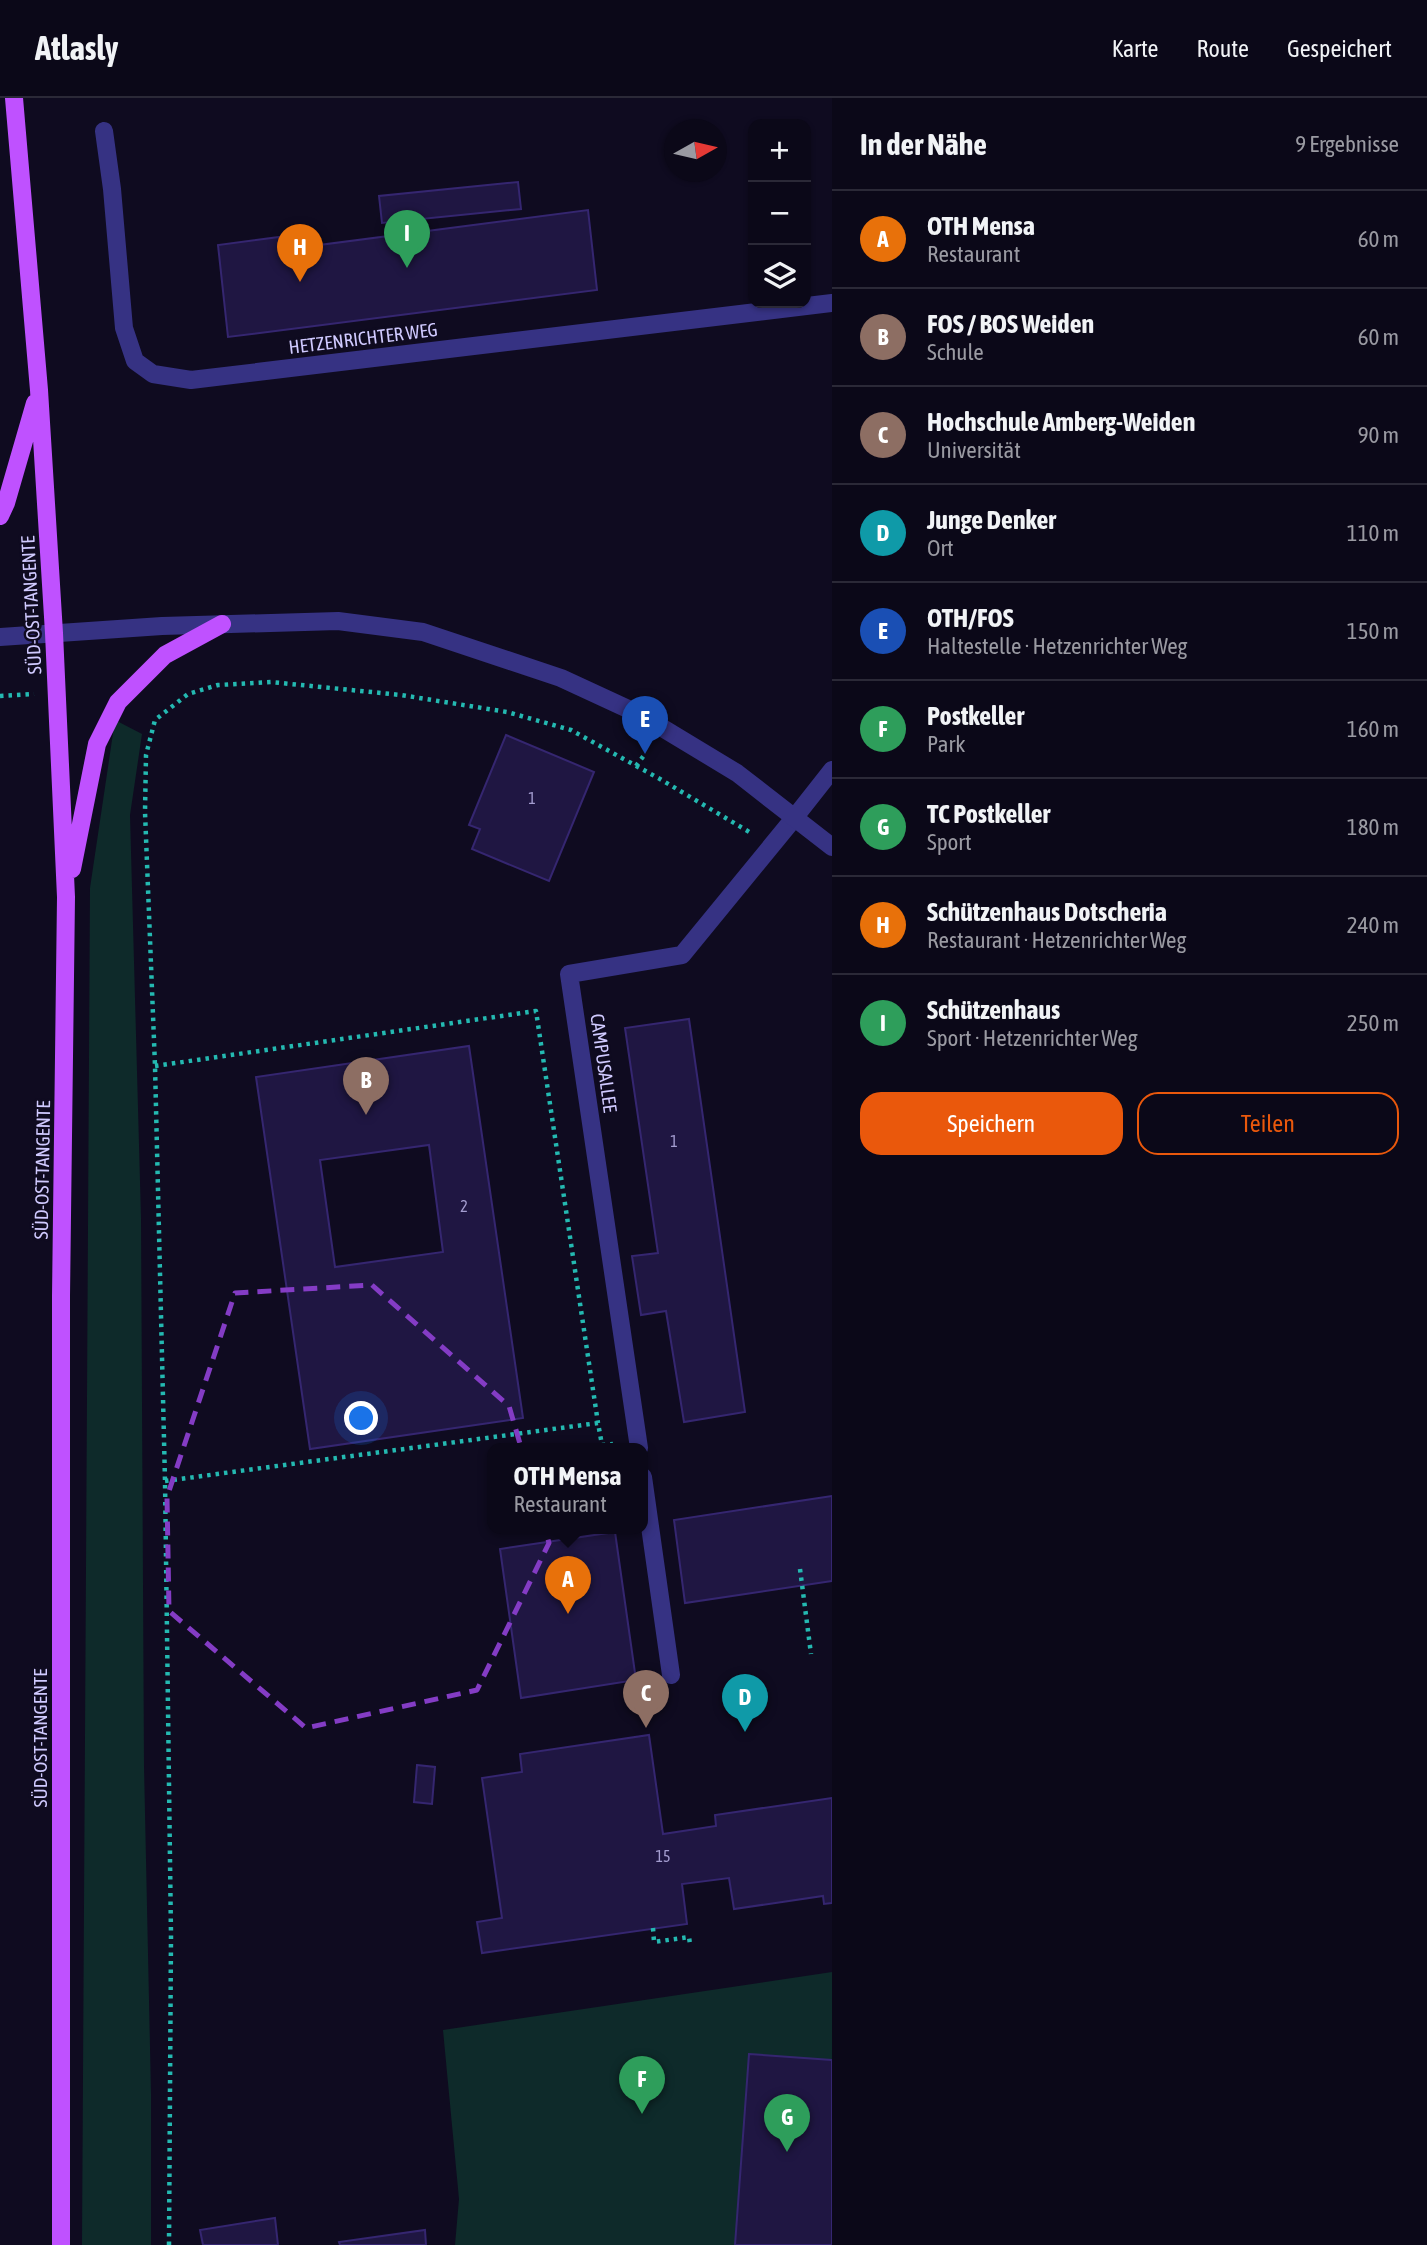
<!DOCTYPE html>
<html lang="de">
<head>
<meta charset="utf-8">
<style>
  :root { --surface:#0b0818; --page:#141121; --text:#f1f3f6; --muted:#9a9aa2; --line:#2b2937; --accent:#ea580c }
  body { margin:0; font-family:"Asap Condensed",sans-serif; background:var(--page); color:var(--text) }
  .controls { position:absolute; right:21px; top:21px; display:grid; overflow:hidden; border-radius:14px; box-shadow:0 2px 5px #0004 }
  .controls button { width:63px; height:63px; display:grid; place-items:center; padding:0; border:0; border-bottom:2px solid var(--line); background:var(--surface); color:var(--text); font:35px sans-serif }
  .compass { position:absolute; left:664px; top:21px; width:63px; height:63px; border-radius:50%; background:var(--surface); box-shadow:0 2px 5px #0004; rotate:82deg }
  .you { position:absolute; left:362px; top:1321px; width:24px; height:24px; margin:-18px; border:5px solid #fff; border-radius:50%; background:#1a73e8; box-shadow:0 0 0 10px #1a73e833 }
  .badge { display:grid; place-items:center; width:46px; height:46px; border-radius:50%; background:var(--accent); color:#fff; font-size:23px; font-weight:700 }
  .pin { position:absolute; translate:-50% -58px; filter:drop-shadow(0 2px 4px #0008) }
  .pin::after { content:''; position:absolute; top:37px; width:24px; height:21px; background:inherit; clip-path:polygon(0 0,100% 0,50% 100%) }
  .popup { position:absolute; left:487px; top:1345px; width:161px; height:91px; box-sizing:border-box; display:grid; place-content:center; border-radius:14px; background:var(--surface); filter:drop-shadow(0 2px 5px #0005); font-size:23px; white-space:nowrap; color:var(--muted) }
  .popup b { font-size:26px; color:var(--text) }
  .popup::after { content:''; position:absolute; left:50%; top:100%; margin-left:-14px; border:14px solid transparent; border-top-color:var(--surface) }
  .list { margin:0; padding:0; list-style:none }
  h2 { display:flex; justify-content:space-between; align-items:center; height:91px; margin:0; padding:0 28px; font-size:30px }
  h2 small { font-size:23px; font-weight:400; color:var(--muted) }
  .list li { display:grid; grid-template-columns:46px 1fr auto; gap:21px; align-items:center; box-sizing:border-box; height:98px; padding:0 28px; border-top:2px solid var(--line) }
  .list b { display:block; font-size:26px; white-space:nowrap }
  .list p { margin:0; font-size:23px; white-space:nowrap; color:var(--muted) }
  .list em { font-size:23px; font-style:normal; color:var(--muted) }
  .actions { display:flex; gap:14px; padding:21px 28px }
  .actions a { flex:1; padding:16px 0; border:2px solid var(--accent); border-radius:21px; text-align:center; font-size:24px; color:var(--accent) }
  .actions .main { background:var(--accent); color:#fff }
  .icon { flex:none; width:38px; height:38px; fill:none; stroke:currentColor; stroke-width:2; stroke-linecap:round; stroke-linejoin:round }
  .map { position:relative; flex:none; width:832px; height:2147px; overflow:hidden }
  header { display:flex; align-items:center; gap:42px; box-sizing:border-box; height:98px; padding:0 35px; background:var(--surface); border-bottom:2px solid var(--line) }
  header strong { font-size:33px }
  nav { display:flex; gap:38px; margin-inline-start:auto; font-size:24px }
  main { display:flex }
  aside { flex:1; background:var(--surface) }
  .map>svg:first-child { display:block }
</style>
</head>
<body>
<header>
<strong>Atlasly</strong>
<nav><a>Karte</a><a>Route</a><a>Gespeichert</a></nav>
</header>
<main>
<div class="map">
<svg width="832" height="2147" viewBox="0 0 832 2147">
  <rect width="100%" height="100%" fill="#0f0b20"/>
  <path fill="#0e2a2a" d="M115 622 142 636 130 717 141 1120 144 1668 151 1996V2147H82L90 790Z
    M832 1874V2147H455L459 2101 443 1932Z"/>
  <path fill="#1f1642" stroke="#352670" stroke-width="2" fill-rule="evenodd" d="M518 84 521 111 382 125 379 98Z
    M588 112 597 192 228 239 218 147 310 135 311 148Z
    M506 637 594 674 549 783 472 751 480 731 469 727Z
    M689 921 745 1314 684 1324 666 1213 641 1217 632 1158 658 1155 625 930Z
    M469 948 523 1320 310 1351 256 979ZM429 1047 443 1154 335 1169 320 1062Z
    M832 1398V1483L685 1505 674 1422Z
    M615 1434 636 1582 521 1600 500 1451Z
    M649 1637 663 1736 716 1728 715 1717 832 1700V1805L824 1806 823 1798 734 1811 729 1780 682 1786 687 1826 482 1855 477 1824 502 1820 482 1680 522 1674 520 1656Z
    M417 1667 435 1669 432 1706 414 1704Z
    M749 1956 832 1962V2147H735Z
    M275 2120 278 2147H203L200 2132Z
    M425 2132 426 2147H340L339 2144Z"/>
  <g fill="none" stroke-linecap="round" stroke-linejoin="round">
    <path stroke="#24b9b1" stroke-width="4.5" stroke-dasharray="3.5 5" stroke-linecap="butt" d="M0 598 34 596
      M636 668 645 656
      M155 968 536 913 598 1325
      M165 1383 598 1325 602 1347 613 1346
      M800 1471 811 1556
      M653 1830 654 1844 689 1839 690 1846
      M169 2147 171 1838 165 1383 155 968 145 714 146 657 155 622 188 596 218 587 271 584 401 597 507 614 571 632 660 681 751 735"/>
    <path stroke="#363283" stroke-width="18" d="M639 1350 569 876 682 857 795 719
      M643 1379 671 1577"/>
    <path stroke="#363283" stroke-width="18" d="M104 33 112 91 124 230 135 263 153 276 191 282 832 205
      M0 539 162 528 338 523 423 534 561 580 641 617 737 675 832 749
      M795 719 832 672"/>
    <path stroke="#bf51ff" stroke-width="18" d="M14 0 39 292 54 535 66 799 61 1198V2147
      M0 418 6 405 35 305
      M72 771 97 646 118 604 165 557 222 526"/>
  </g>
  <path fill="none" stroke="#843cc5" stroke-width="5" stroke-dasharray="14 9" stroke-linejoin="round" d="M372 1187 509 1308 549 1445 477 1592 306 1630 169 1513 167 1399 235 1195Z"/>
  <g text-anchor="middle" stroke-width="5" stroke-linejoin="round" paint-order="stroke">
    <g font-size="16" fill="#a49dd0">
      <text x="532" y="706">1</text>
      <text x="674" y="1049">1</text>
      <text x="464" y="1114">2</text>
      <text x="663" y="1764">15</text>
    </g>
    <g font-size="19" fill="#d0caff" stroke="#0f0b20">
      <text transform="translate(363 240) rotate(-7)" y="7">HETZENRICHTER WEG</text>
      <text transform="translate(31 507) rotate(-93)" y="7">SÜD-OST-TANGENTE</text>
      <text transform="translate(604 965) rotate(82)" y="7">CAMPUSALLEE</text>
      <text transform="translate(42 1072) rotate(-89)" y="7">SÜD-OST-TANGENTE</text>
      <text transform="translate(40 1640) rotate(-90)" y="7">SÜD-OST-TANGENTE</text>
    </g>
  </g>
</svg>
<div class="controls">
<button>+</button>
<button>−</button>
<button><svg class="icon" aria-label="layers" viewBox="0 0 24 24"><path d="M12 4l9 5-9 5-9-5zM3 14l9 5 9-5"/></svg></button>
</div>
<svg class="compass" viewBox="-18 -18 36 36"><path d="M0-13l5 13h-10z" fill="#e53935"/><path d="M0 13l5-13h-10z" fill="#9a9aa2"/></svg>
<div class="you"></div>
<div class="pin badge" style="left:568px;top:1516px;background:#e8710a">A</div>
<div class="popup"><b>OTH Mensa</b>Restaurant</div>
<div class="pin badge" style="left:366px;top:1017px;background:#8d6e63">B</div>
<div class="pin badge" style="left:646px;top:1630px;background:#8d6e63">C</div>
<div class="pin badge" style="left:745px;top:1634px;background:#0f9aa8">D</div>
<div class="pin badge" style="left:645px;top:656px;background:#1a4fb4">E</div>
<div class="pin badge" style="left:642px;top:2016px;background:#2e9e5b">F</div>
<div class="pin badge" style="left:787px;top:2054px;background:#2e9e5b">G</div>
<div class="pin badge" style="left:300px;top:184px;background:#e8710a">H</div>
<div class="pin badge" style="left:407px;top:170px;background:#2e9e5b">I</div>
</div>
<aside>
<h2>In der Nähe<small>9 Ergebnisse</small></h2>
<ul class="list">
<li><span class="badge" style="background:#e8710a">A</span><div><b>OTH Mensa</b><p>Restaurant</p></div><em>60 m</em></li>
<li><span class="badge" style="background:#8d6e63">B</span><div><b>FOS / BOS Weiden</b><p>Schule</p></div><em>60 m</em></li>
<li><span class="badge" style="background:#8d6e63">C</span><div><b>Hochschule Amberg-Weiden</b><p>Universität</p></div><em>90 m</em></li>
<li><span class="badge" style="background:#0f9aa8">D</span><div><b>Junge Denker</b><p>Ort</p></div><em>110 m</em></li>
<li><span class="badge" style="background:#1a4fb4">E</span><div><b>OTH/FOS</b><p>Haltestelle · Hetzenrichter Weg</p></div><em>150 m</em></li>
<li><span class="badge" style="background:#2e9e5b">F</span><div><b>Postkeller</b><p>Park</p></div><em>160 m</em></li>
<li><span class="badge" style="background:#2e9e5b">G</span><div><b>TC Postkeller</b><p>Sport</p></div><em>180 m</em></li>
<li><span class="badge" style="background:#e8710a">H</span><div><b>Schützenhaus Dotscheria</b><p>Restaurant · Hetzenrichter Weg</p></div><em>240 m</em></li>
<li><span class="badge" style="background:#2e9e5b">I</span><div><b>Schützenhaus</b><p>Sport · Hetzenrichter Weg</p></div><em>250 m</em></li>
</ul>
<div class="actions"><a class="main">Speichern</a><a>Teilen</a></div>
</aside>
</main>
</body>
</html>
